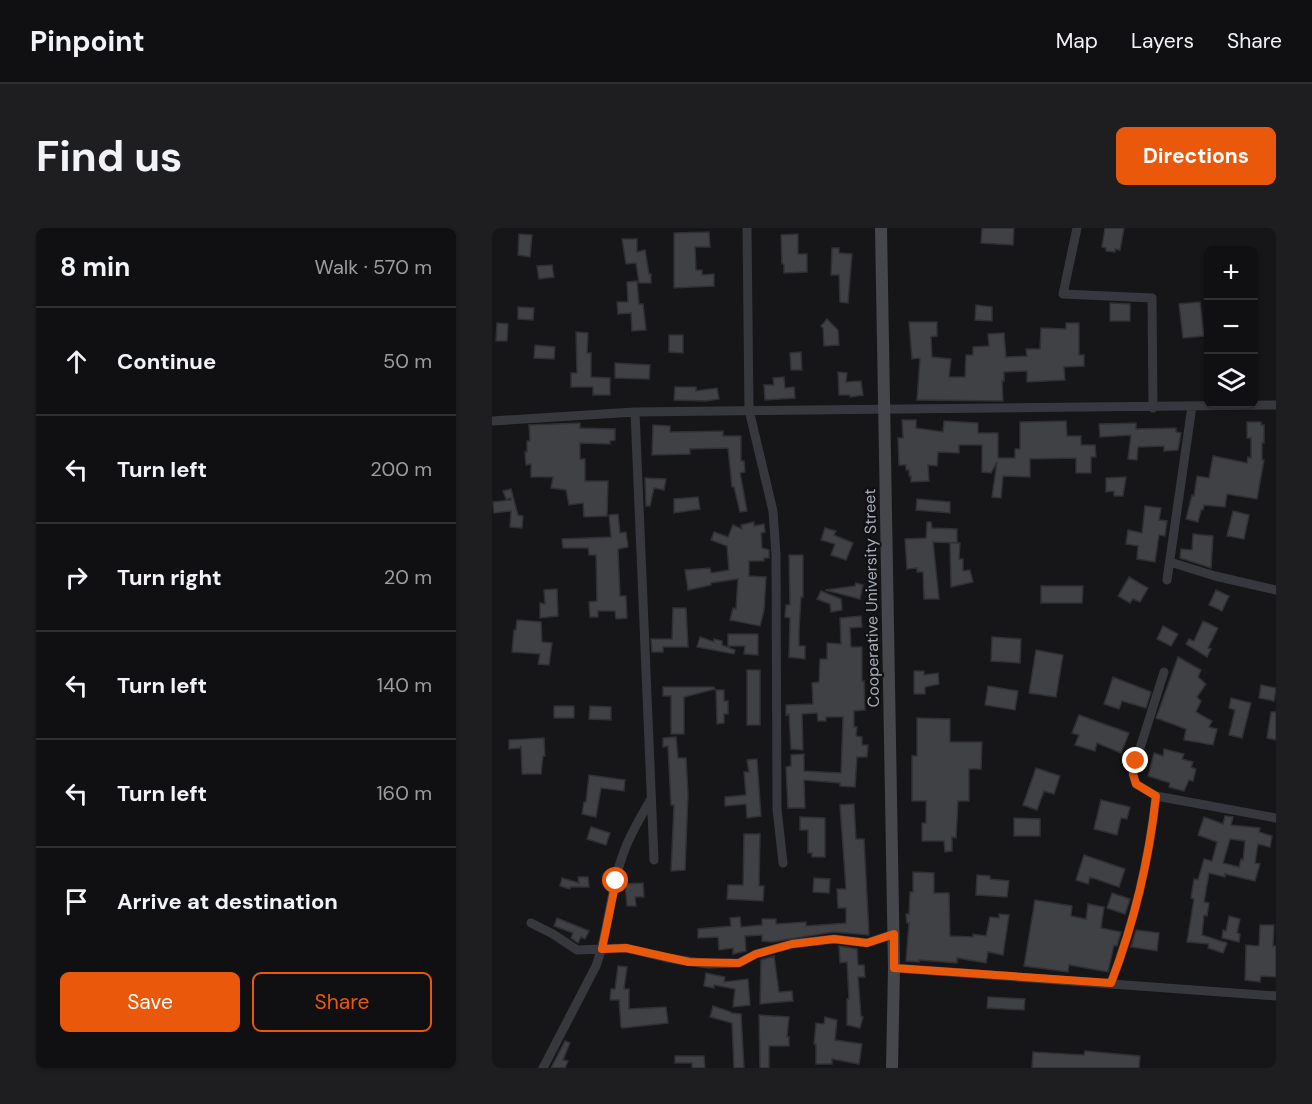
<!DOCTYPE html>
<html lang="en">
<head>
<meta charset="utf-8">
<style>
  :root { --surface:#101012; --page:#1e1e20; --text:#f1f3f6; --muted:#9c9d9f; --line:#303032; --accent:#ea580c }
  body { margin:0; font-family:"DM Sans",sans-serif; background:var(--page); color:var(--text) }
  .controls { position:absolute; right:18px; top:18px; display:grid; overflow:hidden; border-radius:9px; box-shadow:0 2px 4px #0004 }
  .controls button { width:54px; height:54px; display:grid; place-items:center; padding:0; border:0; border-bottom:2px solid var(--line); background:var(--surface); color:var(--text); font:30px sans-serif }
  .stop { position:absolute; width:18px; height:18px; margin:-14px; border:4px solid #ea580c; border-radius:50%; background:#fff }
  .stop.end { background:#ea580c; border-color:#fff; box-shadow:0 2px 6px #0008 }
  .list { margin:0; padding:0; list-style:none }
  h2 { display:flex; justify-content:space-between; align-items:center; height:78px; margin:0; padding:0 24px; font-size:26px }
  h2 small { font-size:20px; font-weight:400; color:var(--muted) }
  .list li { display:grid; grid-template-columns:39px 1fr auto; gap:18px; align-items:center; box-sizing:border-box; height:108px; padding:0 24px; border-top:2px solid var(--line) }
  .list b { display:block; font-size:22px; white-space:nowrap }
  .list em { font-size:20px; font-style:normal; color:var(--muted) }
  .actions { display:flex; gap:12px; padding:18px 24px }
  .actions a { flex:1; padding:14px 0; border:2px solid var(--accent); border-radius:9px; text-align:center; font-size:21px; color:var(--accent) }
  .actions .main { background:var(--accent); color:#fff }
  .icon { flex:none; width:33px; height:33px; fill:none; stroke:currentColor; stroke-width:2; stroke-linecap:round; stroke-linejoin:round }
  .map { position:relative; flex:none; width:784px; height:840px; overflow:hidden; border-radius:9px }
  header { display:flex; align-items:center; gap:36px; box-sizing:border-box; height:84px; padding:0 30px; background:var(--surface); border-bottom:2px solid var(--line) }
  header strong { font-size:28px }
  nav { display:flex; gap:33px; margin-inline-start:auto; font-size:21px }
  .intro { display:flex; align-items:center; justify-content:space-between; box-sizing:border-box; height:144px; padding:0 36px }
  h1 { margin:0; font-size:42px }
  .button { padding:15px 27px; border-radius:9px; background:var(--accent); color:#fff; font-size:21px; font-weight:700 }
  main { display:flex; gap:36px; padding:0 36px }
  aside { flex:1; background:var(--surface); border-radius:9px; box-shadow:0 2px 4px #0004 }
  .map>svg:first-child { display:block }
</style>
</head>
<body>
<header>
<strong>Pinpoint</strong>
<nav><a>Map</a><a>Layers</a><a>Share</a></nav>
</header>
<div class="intro"><h1>Find us</h1><a class="button">Directions</a></div>
<main>
<aside>
<h2>8 min<small>Walk · 570 m</small></h2>
<ul class="list">
<li><svg class="icon" aria-label="ahead" viewBox="0 0 24 24"><path d="M12 20V5M6 11l6-6 6 6"/></svg><div><b>Continue</b></div><em>50 m</em></li>
<li><svg class="icon" aria-label="left" viewBox="0 0 24 24"><path d="M17 20v-9H6M10 6l-5 5 5 5"/></svg><div><b>Turn left</b></div><em>200 m</em></li>
<li><svg class="icon" aria-label="right" viewBox="0 0 24 24"><path d="M7 20v-9h11M14 6l5 5-5 5"/></svg><div><b>Turn right</b></div><em>20 m</em></li>
<li><svg class="icon" aria-label="left" viewBox="0 0 24 24"><path d="M17 20v-9H6M10 6l-5 5 5 5"/></svg><div><b>Turn left</b></div><em>140 m</em></li>
<li><svg class="icon" aria-label="left" viewBox="0 0 24 24"><path d="M17 20v-9H6M10 6l-5 5 5 5"/></svg><div><b>Turn left</b></div><em>160 m</em></li>
<li><svg class="icon" aria-label="arrive" viewBox="0 0 24 24"><path d="M6 21V4h12l-3 4 3 4H6"/></svg><div><b>Arrive at destination</b></div></li>
</ul>
<div class="actions"><a class="main">Save</a><a>Share</a></div>
</aside>
<div class="map">
<svg width="784" height="840" viewBox="0 0 784 840">
  <rect width="100%" height="100%" fill="#161618"/>
  <path fill="#404145" stroke="#303034" stroke-width="1.5" fill-rule="evenodd" d="M490 0H522L521 17 489 15Z
    M613 0H632L628 22 623 21V24L614 23V20L610 19Z
    M217 4 218 19H203L204 42H210V47L222 46V58L182 60V5Z
    M27 6 40 7 38 29 26 27Z
    M306 6V26H315V44L292 45V36H290L289 7Z
    M130 11H145V24L153 22 157 46H159V55H147L144 35 134 36Z
    M340 20H347V25L360 26 356 75 348 74 347 47H339Z
    M60 37 62 49 47 51 45 38Z
    M145 53 147 76H151L154 102 140 103 139 85 126 86 125 74H136L135 54Z
    M708 74 712 108 691 110 687 76Z
    M618 75 638 76V93H618Z
    M484 77 500 79V93L483 92Z
    M26 79 42 80 41 92 26 91Z
    M335 91 346 102 347 117 332 118 331 100 329 98Z
    M417 94H445V108L439 109 440 129 459 131 457 149H473L474 127H481V119L497 118 496 106 512 105 514 129 535 128 534 121H548L549 100 574 101V95H587V127H592V138L572 139 573 152 535 154V143L512 144V153H510L511 173 425 172 428 130 420 131Z
    M5 95 16 96 15 113H4Z
    M84 104 96 105 95 125H99V149L118 150V167H101V159H79V145H85Z
    M177 107H191V125L177 124Z
    M43 117 63 119 62 131 42 130Z
    M309 124 310 142H299L298 125Z
    M123 135 158 137 157 151 123 150Z
    M346 144 355 145 354 154 369 153 371 167 358 169V167H347Z
    M292 149 293 160 302 159 303 170 273 172 272 157H282L281 150Z
    M183 159H204V163L225 160 227 171 214 173 182 172Z
    M410 192H424V200L451 204 452 193 486 195V205H506V230H523V221H528V194L574 193 575 208H589V217H603L604 229H599V245H584V230L538 231V249L511 248 509 270 500 269 505 234 499 245 490 244V217H467V225L446 224 445 238 436 237 437 253 419 254V248H417V242H414V237H407L406 210H411Z
    M755 194H769V197H772V215H770V232H772L765 271 735 266 733 279 712 277 711 282H709L706 294 694 291 700 267 702 268 705 248 717 250 721 228 755 235 756 229 759 230V210H755Z
    M88 195V200L123 201V212L118 213V216L88 215V231H93V253H116L115 288 92 289 91 275 77 277 74 262 59 260 61 249H39V236L34 237 33 224H35V213H38L37 197Z
    M644 195V201L684 200V204L689 205 686 222 672 223V218L646 219 645 232 636 231 639 207 608 209 607 196Z
    M161 197 178 198V204L231 203V208H249V233H252L253 244 248 245 255 283 248 284 242 259H240L236 220 198 221V226L160 227Z
    M634 249 631 268H622V263L614 264V250Z
    M153 250 174 251 172 262 162 260 158 278H154Z
    M19 261 26 287 31 288 30 300 18 299 19 283 2 285 1 274 19 272V270L14 271 11 263Z
    M206 269 208 281 182 285V271Z
    M425 271 458 274V285L424 282Z
    M653 278 669 280 667 292 675 293 673 308 667 307 663 334 645 331 646 318 634 316 636 302 650 305Z
    M741 283 757 287 752 311 735 308Z
    M126 286 128 305 134 304 136 319 126 321 128 368H134L135 390 124 391 123 383H106V389H98L97 374 105 373 104 327H97L96 320H71L70 311 119 309 117 287Z
    M262 294V298L272 296 273 304 269 305 270 320 277 322V330H272V333H257V348L274 349 272 383 268 398 238 392 241 380 244 381 246 351 219 355V357L196 362 193 342 218 340 219 345 237 342 235 318 219 312 222 304 236 309 241 297 250 301 249 297Z
    M435 294H439L440 300 465 301V315L441 314 447 371H432L431 344H425V340L415 341 413 311 434 310Z
    M333 300 344 303 342 307 361 315 354 332 339 327 343 316 329 312Z
    M701 306 721 308 719 340 688 330 689 321 700 322Z
    M458 315H468L467 331H471V343L478 342 481 354 459 359Z
    M297 327H311V369H309L307 403V418H313V431L297 429 298 390 293 389 294 377H298Z
    M637 349 656 360 648 374 641 371 638 375 626 368Z
    M364 355 371 357 368 371 333 362 363 358Z
    M549 358H591L590 375H549Z
    M65 361 66 388 48 390V375L53 376 52 362Z
    M724 362 737 368 730 383 717 377Z
    M329 363 349 371 350 382 339 384 338 376 325 371Z
    M181 380H194L196 419H171V424H160L159 411H180Z
    M369 388 370 399 358 400 359 419H370V453H372L373 482 362 483V499H365L364 508 370 509V517H376L375 529H365L363 559 348 558V555L312 552 313 580H296L294 539 299 538V527L312 526V543L349 545 351 489H334V493H326L325 485 310 486 311 522 299 521 297 486 294 487V477L321 476 320 455 327 454 328 431H335V415L349 416 348 390Z
    M25 392 49 394 50 414 60 415 57 437 46 436 48 426 20 424 22 402H24Z
    M711 393 726 400 716 420 719 421 715 429 694 416 697 411 702 413Z
    M671 398 686 406 679 418 665 411Z
    M236 406H266V427L252 426 253 418H236Z
    M208 409 222 414V411L230 413V417L243 422 242 426 205 419Z
    M500 409 529 411 528 435 499 433Z
    M544 422 571 427 564 469 537 465Z
    M686 429 709 442 706 449 714 456 705 469 709 473 704 484 720 493 717 499 725 501 721 517 692 512 694 501 664 490Z
    M255 442H268V497H255Z
    M422 443H432V447L446 445 447 456 433 459V466H422Z
    M621 449 659 464 654 480 630 473 627 481 612 476Z
    M769 457 784 460 782 473 767 470Z
    M496 458 526 463 523 482 493 477Z
    M171 459H222L223 461 192 469V506H179V468H171Z
    M224 462H232V473H236V486H232V495L225 496Z
    M739 470 759 475 750 510 737 507 743 482 737 480Z
    M62 478H82V490H62Z
    M98 478 119 479V492L97 491Z
    M779 484H784V512L775 510Z
    M587 487 637 505 629 525 605 515 603 523 583 517 587 507 580 505Z
    M425 490 458 491V514H490L489 541H477V573H466L464 610 460 609V623L453 624 452 613H430V595H434V573H420V528H425Z
    M184 509 186 530H194L196 566 193 642 179 643 182 577H179L176 518 171 519V510Z
    M52 510 53 528H51L49 546H30L29 518 28 520 17 521V512Z
    M672 521 692 526 690 531 701 534 699 539 704 541 701 553 697 552 692 563 677 559 678 555 656 548 662 525 671 528Z
    M265 531 269 588 255 590 254 576 233 578V569L254 567 252 544H257L255 532Z
    M544 540 568 548 562 566 552 563 545 582 531 577Z
    M97 547 133 552 132 563 109 560 104 589 90 586 92 574H94Z
    M609 572 638 579 635 591 629 590 625 607 602 601Z
    M362 576 364 611H372L377 707 341 704 280 714 270 713V707L253 708 254 723 241 726V720L227 722 226 709 206 710V701L239 698 238 690 248 689 249 699 270 697V691H284V696L314 694V698L354 695V680H346L345 661H354L348 577Z
    M733 588 741 589 739 597 768 600 767 604 780 608 778 619 766 616 763 635 768 636 763 653 733 646V649L717 645 712 674 717 675 715 688 712 687 710 707 735 715 731 725 716 720 717 716 695 714 702 671 699 670 702 651 706 652 712 631 720 633 725 614 706 607 712 589 731 596ZM738 611 753 613 751 632 749 631 747 639 731 635Z
    M308 589 333 590V629H320V625H316V602H308Z
    M522 590 548 591V608H522Z
    M99 599 118 605 114 617 95 611Z
    M252 606H268L267 658H272L271 673 235 671 236 657H251Z
    M592 627 633 641 627 659 598 649 596 656 584 652Z
    M421 644 442 645V665H457L458 708 481 709V706L494 708 498 689 507 690V686L517 687 511 727 496 724 494 735 465 730V735L427 732V734L414 733 417 695H415L414 686H417L418 664H421Z
    M485 647 498 648V651L517 653 515 669 484 667Z
    M86 649H96L97 659H78V661L68 658 70 650 87 655Z
    M322 650 338 651 337 665 321 664Z
    M151 655 152 669H143L144 678H135L133 656Z
    M620 665 638 671 633 686 615 680Z
    M543 672 580 678 579 688 594 691 596 676 612 679 609 700 629 704 625 718 622 717 616 744 577 737 576 744 532 738Z
    M737 688 748 691 745 705 748 706 747 714 730 710 731 702 734 703Z
    M65 690 97 703 93 711 89 709 86 715 79 710 81 705 62 698Z
    M768 697H782L781 718H784V749L769 748 768 754 753 752 754 717 767 718Z
    M644 702 667 705 665 723 639 719Z
    M347 718 365 721 366 737H372L373 749H366L369 788 371 789 368 800 355 797V771H357L355 734 348 735Z
    M282 728 287 764 300 763 301 773 268 776 269 732Z
    M126 738 135 739 132 761H137V781L174 779 176 795 131 800 129 799 127 772H118L119 761H123Z
    M214 745 233 749 232 754 256 751 258 777 241 779 243 761 222 757V760L212 758Z
    M496 769 533 771 532 782 495 780Z
    M221 778 239 784V785L249 786 252 840H242L240 795 218 789Z
    M267 787 297 789 295 809H297V818H277V840H268Z
    M333 789 345 792 343 812 370 816 367 836 340 831V836H324V816H322L324 795 332 796Z
    M73 813 78 815 71 832 76 833 73 840H59Z
    M593 823 648 828 647 840H540L541 824 592 827Z
    M183 828H212L213 840H200V835H183Z"/>
  <g fill="none" stroke-linecap="round" stroke-linejoin="round">
    <path stroke="#37383d" stroke-width="9" d="M255 0 257 182 281 283 284 327 285 581 291 635
      M585 0 571 66 660 70 661 180
      M143 184 162 632
      M0 193 143 184 784 177
      M678 334 723 348 784 362
      M675 352 700 178
      M672 444 644 533 641 546 644 556 664 568 784 590
      M39 695 61 706 85 722 134 720 175 730 216 736 247 735 264 726 300 716 342 711 375 715 402 706
      M402 740 784 768
      M619 755C642 695 657 632 664 568
      M51 840 104 738C118 700 118 658 133 621 140 603 150 587 159 571"/>
    <path stroke="#45474d" stroke-width="12" d="M389 0 402 740 400 840"/>
  </g>
  <g fill="none" stroke-linecap="round" stroke-linejoin="round">
    <path stroke="#ea580c" stroke-width="8" d="M124 653 110 721 134 720 197 734 247 735 264 726 300 716 342 711 375 715 402 706V740L619 755C642 695 657 632 664 568L644 556 641 546 644 533"/>
  </g>
  <g text-anchor="middle" stroke-width="4.5" stroke-linejoin="round" paint-order="stroke">
    <g font-size="16" fill="#a8adb8" stroke="#111113">
      <text transform="translate(379 370) rotate(-91)" y="6">Cooperative University Street</text>
    </g>
  </g>
</svg>
<div class="controls">
<button>+</button>
<button>−</button>
<button><svg class="icon" aria-label="layers" viewBox="0 0 24 24"><path d="M12 4l9 5-9 5-9-5zM3 14l9 5 9-5"/></svg></button>
</div>
<div class="stop" style="left:124px;top:653px"></div>
<div class="stop end" style="left:644px;top:533px"></div>
</div>
</main>
</body>
</html>
